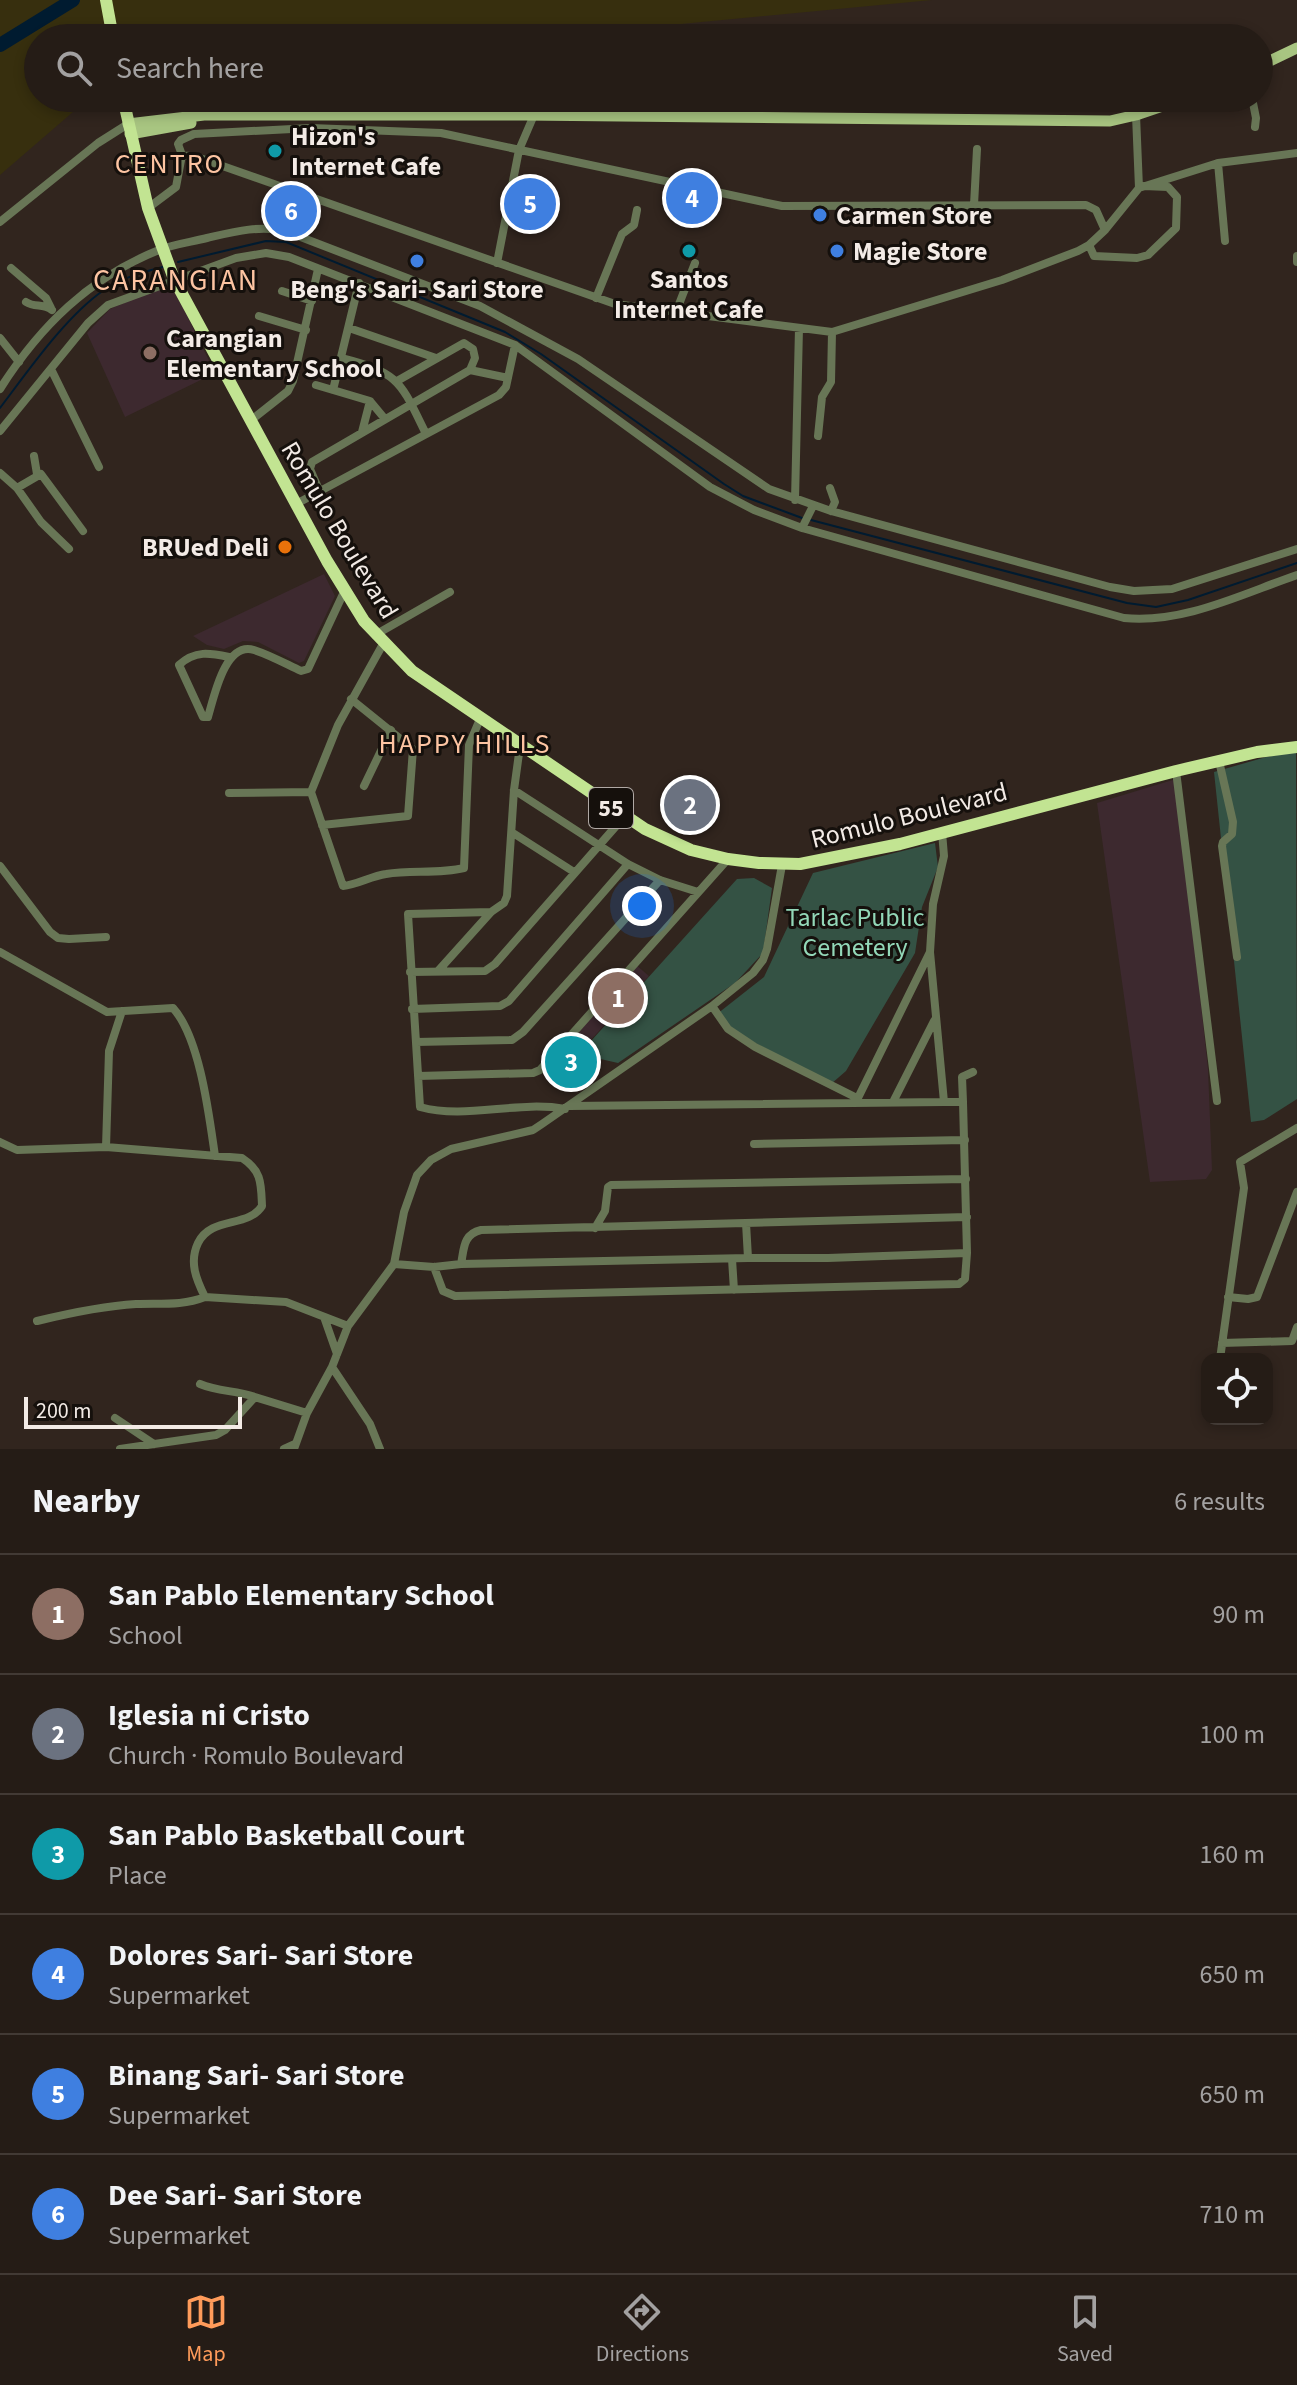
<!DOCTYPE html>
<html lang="en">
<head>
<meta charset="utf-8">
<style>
  :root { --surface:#251c16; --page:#312923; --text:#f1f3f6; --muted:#a3a1a1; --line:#423a35; --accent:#ff9b5a }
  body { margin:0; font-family:"Source Sans 3",sans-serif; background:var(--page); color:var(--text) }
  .controls { position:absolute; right:24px; bottom:24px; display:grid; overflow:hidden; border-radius:16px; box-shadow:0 4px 12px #0003 }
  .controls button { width:72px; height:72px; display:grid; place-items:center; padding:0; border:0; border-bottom:2px solid var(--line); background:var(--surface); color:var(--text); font:40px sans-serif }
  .scale { position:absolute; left:24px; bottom:20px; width:218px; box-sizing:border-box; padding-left:8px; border:4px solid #f3ebe6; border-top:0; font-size:22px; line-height:28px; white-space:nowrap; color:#f3ebe6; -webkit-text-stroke:6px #15100c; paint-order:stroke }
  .you { position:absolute; left:642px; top:906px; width:28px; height:28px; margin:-20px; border:6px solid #fff; border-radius:50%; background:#1a73e8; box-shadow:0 0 0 12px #1a73e833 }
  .badge { display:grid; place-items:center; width:52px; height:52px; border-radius:50%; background:var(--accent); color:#fff; font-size:26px; font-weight:700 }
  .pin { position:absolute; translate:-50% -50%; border:4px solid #fff; box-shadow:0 2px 8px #0006 }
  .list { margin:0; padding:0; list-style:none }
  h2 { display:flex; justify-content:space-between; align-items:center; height:104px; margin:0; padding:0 32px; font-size:34px }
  h2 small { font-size:26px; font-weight:400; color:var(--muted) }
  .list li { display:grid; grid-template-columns:52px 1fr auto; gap:24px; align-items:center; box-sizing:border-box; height:120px; padding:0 32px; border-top:2px solid var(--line) }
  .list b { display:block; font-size:30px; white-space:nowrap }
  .list p { margin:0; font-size:26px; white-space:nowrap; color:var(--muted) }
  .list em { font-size:26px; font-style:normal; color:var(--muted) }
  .icon { flex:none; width:44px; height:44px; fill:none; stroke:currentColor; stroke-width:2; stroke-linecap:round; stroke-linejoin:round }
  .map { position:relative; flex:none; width:1297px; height:1449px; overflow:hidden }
  .search { position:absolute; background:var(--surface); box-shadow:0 4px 12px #0003; left:24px; right:24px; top:24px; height:88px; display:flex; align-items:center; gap:20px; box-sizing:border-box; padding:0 28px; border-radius:44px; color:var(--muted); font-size:30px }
  .sheet { height:824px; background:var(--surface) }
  nav { display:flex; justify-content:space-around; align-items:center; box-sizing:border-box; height:112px; border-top:2px solid var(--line); background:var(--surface); font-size:22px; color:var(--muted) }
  nav a { display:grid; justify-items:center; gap:4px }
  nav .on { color:var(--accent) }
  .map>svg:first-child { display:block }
</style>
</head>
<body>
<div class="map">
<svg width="1297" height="1449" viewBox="0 0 1297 1449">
  <rect width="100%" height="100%" fill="#31251e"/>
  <path fill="#3d292f" d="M171 283 215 373 125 417 87 333 110 309Z
    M324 574 335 596 304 661 299 663 258 642 243 641 224 649 207 645 193 636Z
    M1176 779 1208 1069 1212 1170 1206 1179 1150 1182 1097 803Z
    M636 965 649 976 578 1054 565 1047Z"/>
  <path fill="#345244" d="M1296 752 1297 1099 1264 1120 1251 1122 1214 772 1266 757Z
    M935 843 938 867 922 907 915 953 846 1071 831 1084 726 1027 717 1014 764 977 813 873Z
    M754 878 772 888 763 953 735 983 618 1063 596 1058 582 1051 737 879Z"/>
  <path fill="#372f0e" d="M0 0H932L660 26 470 38H38V98H94L81 105 0 175Z"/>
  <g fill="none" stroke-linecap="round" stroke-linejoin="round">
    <path stroke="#001b30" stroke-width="2" d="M178 262 266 241 286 242 505 332 541 354 724 484 743 496 802 518
      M0 408C28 371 66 316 104 290 121 278 143 272 163 267
      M811 520 1127 603 1156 607 1188 600 1297 563"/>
    <path stroke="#001b30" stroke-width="14" d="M0 45 73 0"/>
    <path stroke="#687656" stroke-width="8" d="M1252 98 1256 118 1255 127
      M182 155 197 157 615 304 832 332 1002 280 1078 251 1089 245 1105 230 1139 188 1136 115
      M1218 163 1225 241
      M1142 187 1218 163 1297 153
      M974 205 977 149
      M148 208 176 187 182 155 178 144 181 140 194 134 311 128 441 133 782 206 1086 205 1096 210 1105 230
      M0 222 98 143 128 124
      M1089 245 1094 256 1137 258 1148 255 1176 228 1177 197 1168 187 1144 186
      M1297 256V262
      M497 263 519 150 534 115
      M11 268 46 298 51 308
      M359 283 333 390 370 401 385 419
      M282 291 312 301
      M596 298 622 234 634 225 637 210
      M26 302C35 308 43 303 52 310
      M676 312 695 263
      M259 316 306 330
      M349 328 436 358
      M0 338 19 362
      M341 358C400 373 400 381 426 434
      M51 369 99 467
      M470 370 508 378
      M316 385 333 390
      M0 389C40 326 89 278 159 250 174 244 191 242 207 238 233 232 259 225 285 231L480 306 578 359 769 489 831 511 1110 587 1134 591 1172 589 1297 549
      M250 421 288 391 293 381 318 269
      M0 431 88 323 108 305 236 258 266 253 289 257 515 345 710 487 754 510 802 528 1124 618C1183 624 1242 594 1297 575
      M362 432 370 401
      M818 436 822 397 831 382 832 332
      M34 456 37 474
      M0 473 17 488 41 522 69 549
      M17 488 41 474 83 531
      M830 488 835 502 831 511
      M320 492 310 469 312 462 470 370 475 358 473 349 464 343 397 381
      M795 500 799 328
      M296 504 499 395 506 387 515 345
      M802 528 813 506
      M375 635 450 592
      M383 644 338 725 311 792 343 886C357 885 371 876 386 874 411 870 439 874 464 868L469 745 480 719
      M229 657C210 653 195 650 179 665L203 717H208C214 697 225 641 254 650 270 655 286 664 301 671L308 669 344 592
      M1219 761 1233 822 1232 834 1223 842 1222 846 1237 957
      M1176 771 1217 1101
      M364 786 391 730
      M514 790 628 864 660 880 698 892
      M229 793 311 792
      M322 825 408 816 413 749 351 699
      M513 833 574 872
      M0 866 50 932 58 938 69 939 106 937
      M491 912 408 914 420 1107C466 1120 518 1100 565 1109
      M0 952 107 1012 173 1008C200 1038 209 1115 215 1156
      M438 971 491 912 504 903 507 896 514 790 520 746
      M410 972 485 971 495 964 624 817
      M712 1006 728 1029 755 1047 857 1098
      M412 1009 500 1006 509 1001 628 864
      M416 1042 512 1040 523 1032 660 880
      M418 1076 533 1073 540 1070 728 859
      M856 1102 930 952 933 904 944 856 942 832
      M893 1102 934 1021
      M963 1102 962 1077 973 1072
      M570 1106 944 1102 930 952
      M0 1142 17 1150 106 1147 242 1158C262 1171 261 1184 262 1206 248 1228 211 1216 198 1243 189 1262 196 1279 205 1297L286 1302 348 1326
      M754 1144 965 1140
      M106 1147 109 1051 122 1011
      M746 1223 748 1258
      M595 1228 605 1211 608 1187 611 1185 966 1179
      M732 1259 734 1290
      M394 1264 434 1267 461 1264 748 1258H828L967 1253 963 1102H944
      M461 1264C464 1249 463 1234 481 1230L967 1217
      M434 1267 443 1291 455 1296 959 1284 965 1279 967 1253
      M1228 1297 1248 1299 1257 1297 1297 1192
      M324 1317 337 1354
      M37 1321C70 1313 102 1306 136 1304 160 1303 182 1306 205 1297
      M1222 1343 1292 1341 1297 1327
      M1220 1359 1244 1188 1240 1162 1297 1128
      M332 1367 370 1424 380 1449
      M200 1384C219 1392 235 1390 255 1397
      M115 1418 154 1444
      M120 1449 216 1435 225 1430 255 1397 307 1413
      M284 1449 295 1444
      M294 1449 307 1413 332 1367 348 1326 394 1264 404 1212 417 1175 431 1160 451 1149 533 1130 542 1124 712 1006 753 973 763 960 767 949 782 865"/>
    <path stroke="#a8c581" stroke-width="11" d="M1259 66 1297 48
      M128 124 204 115H525L1110 121 1136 115 1186 98
      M130 134 191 123"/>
    <path stroke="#c2e492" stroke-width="12" d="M106 0 113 38
      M123 98 148 208 174 279 327 561 364 621 412 671 645 829 691 850 728 859 759 863 800 864 900 844 1176 771 1257 752 1297 747"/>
  </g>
  <g fill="#0f9aa8" stroke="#15100c" stroke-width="3">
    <circle cx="275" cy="151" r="8"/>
    <circle cx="689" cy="251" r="8"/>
  </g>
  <g fill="#3f7fe0" stroke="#15100c" stroke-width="3">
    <circle cx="820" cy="215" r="8"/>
    <circle cx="837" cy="251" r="8"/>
    <circle cx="417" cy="261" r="8"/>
  </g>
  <circle fill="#8d6e63" stroke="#15100c" stroke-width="3" cx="150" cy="353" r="8"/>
  <circle fill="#e8710a" stroke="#15100c" stroke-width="3" cx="285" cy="547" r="8"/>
  <g text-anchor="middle" stroke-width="6" stroke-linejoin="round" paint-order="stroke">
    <rect fill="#15100c" stroke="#b0a9a5" stroke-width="2" x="589" y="788" width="44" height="40" rx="6"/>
    <g font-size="24" font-weight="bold" fill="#f3ebe6">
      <text x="611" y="816">55</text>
    </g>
    <g font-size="26" font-weight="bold" fill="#f3ebe6" stroke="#15100c" text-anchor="start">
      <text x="291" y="145">Hizon's<tspan x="291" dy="30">Internet Cafe</tspan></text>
      <text x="836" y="224">Carmen Store</text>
      <text x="853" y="260">Magie Store</text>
      <text x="689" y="288" text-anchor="middle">Santos<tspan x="689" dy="30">Internet Cafe</tspan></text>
      <text x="417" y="298" text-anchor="middle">Beng's Sari- Sari Store</text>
      <text x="166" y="347">Carangian<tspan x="166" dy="30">Elementary School</tspan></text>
      <text x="269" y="556" text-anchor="end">BRUed Deli</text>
    </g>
    <g font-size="26" fill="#f3ebe6" stroke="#15100c">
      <text transform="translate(340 530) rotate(59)" y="9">Romulo Boulevard</text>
      <text transform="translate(909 815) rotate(-14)" y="9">Romulo Boulevard</text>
    </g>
    <g font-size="26" fill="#93d8b8" stroke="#15100c">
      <text x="855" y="926">Tarlac Public<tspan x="855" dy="30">Cemetery</tspan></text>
    </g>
    <g font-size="28" letter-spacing="2" fill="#fdc4a2" stroke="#15100c">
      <text x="170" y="173">CENTRO</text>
      <text x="465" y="753">HAPPY HILLS</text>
    </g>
    <g font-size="30" letter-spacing="2" fill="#fdc4a2" stroke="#15100c">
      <text x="176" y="290">CARANGIAN</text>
    </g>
  </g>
</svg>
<div class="controls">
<button><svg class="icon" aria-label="locate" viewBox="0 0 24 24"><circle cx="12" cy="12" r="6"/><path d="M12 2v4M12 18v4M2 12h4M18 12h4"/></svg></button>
</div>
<div class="scale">200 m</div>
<div class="you"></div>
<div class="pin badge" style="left:618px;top:998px;background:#8d6e63">1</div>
<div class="pin badge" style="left:690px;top:805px;background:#6b7280">2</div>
<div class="pin badge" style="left:571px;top:1062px;background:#0f9aa8">3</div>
<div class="pin badge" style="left:692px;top:198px;background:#3f7fe0">4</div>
<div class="pin badge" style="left:530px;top:204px;background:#3f7fe0">5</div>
<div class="pin badge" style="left:291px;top:211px;background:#3f7fe0">6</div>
<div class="search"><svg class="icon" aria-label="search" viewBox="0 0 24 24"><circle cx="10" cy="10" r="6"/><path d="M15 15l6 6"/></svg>Search here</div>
</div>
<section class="sheet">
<h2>Nearby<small>6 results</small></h2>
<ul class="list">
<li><span class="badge" style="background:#8d6e63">1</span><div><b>San Pablo Elementary School</b><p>School</p></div><em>90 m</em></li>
<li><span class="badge" style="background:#6b7280">2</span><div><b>Iglesia ni Cristo</b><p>Church · Romulo Boulevard</p></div><em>100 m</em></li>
<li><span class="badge" style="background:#0f9aa8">3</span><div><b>San Pablo Basketball Court</b><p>Place</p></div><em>160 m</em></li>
<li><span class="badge" style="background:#3f7fe0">4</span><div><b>Dolores Sari- Sari Store</b><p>Supermarket</p></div><em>650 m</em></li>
<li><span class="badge" style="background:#3f7fe0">5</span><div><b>Binang Sari- Sari Store</b><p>Supermarket</p></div><em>650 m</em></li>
<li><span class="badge" style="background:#3f7fe0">6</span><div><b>Dee Sari- Sari Store</b><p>Supermarket</p></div><em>710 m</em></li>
</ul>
</section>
<nav>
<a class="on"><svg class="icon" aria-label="map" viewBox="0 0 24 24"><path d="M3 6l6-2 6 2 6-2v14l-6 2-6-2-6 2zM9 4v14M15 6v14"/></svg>Map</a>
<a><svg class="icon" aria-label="directions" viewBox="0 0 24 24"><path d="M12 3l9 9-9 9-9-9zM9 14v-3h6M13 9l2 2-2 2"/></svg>Directions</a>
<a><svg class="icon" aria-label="saved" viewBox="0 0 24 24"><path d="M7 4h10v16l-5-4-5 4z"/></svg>Saved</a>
</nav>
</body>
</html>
